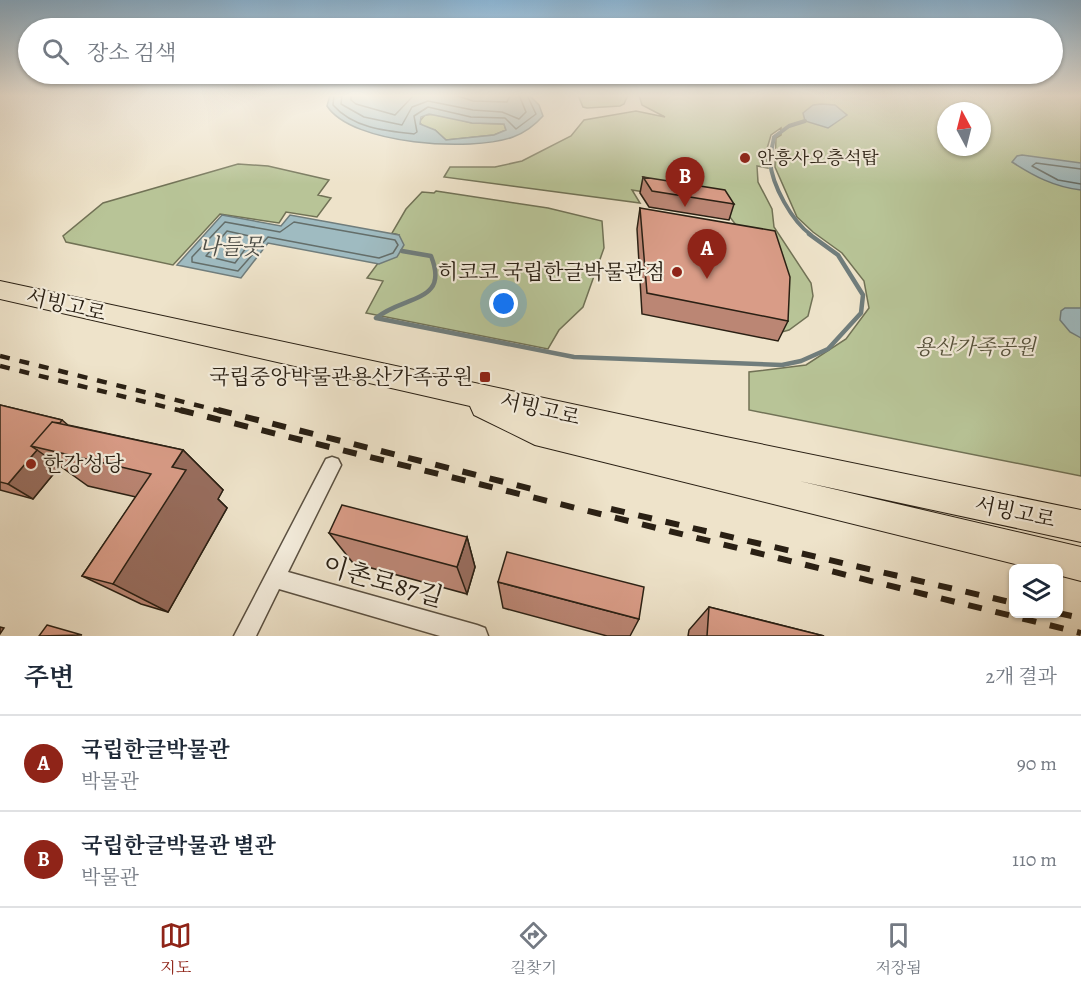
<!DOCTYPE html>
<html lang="ko">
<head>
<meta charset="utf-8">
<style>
  :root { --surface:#fff; --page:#f6f6f7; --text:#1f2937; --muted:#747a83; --line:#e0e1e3; --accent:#8f2418 }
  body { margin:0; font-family:Alegreya,"Noto Serif KR",serif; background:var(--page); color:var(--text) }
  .controls { position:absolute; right:18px; bottom:18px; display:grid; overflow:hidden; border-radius:9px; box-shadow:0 2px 4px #0004 }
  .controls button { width:54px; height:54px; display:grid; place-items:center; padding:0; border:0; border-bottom:2px solid var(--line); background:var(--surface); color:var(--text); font:30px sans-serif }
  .compass { position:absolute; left:937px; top:102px; width:54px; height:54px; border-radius:50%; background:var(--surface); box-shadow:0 2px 4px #0004; rotate:353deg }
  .you { position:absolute; left:504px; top:304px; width:21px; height:21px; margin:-15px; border:4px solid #fff; border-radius:50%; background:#1a73e8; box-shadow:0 0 0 9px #1a73e833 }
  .badge { display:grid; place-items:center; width:39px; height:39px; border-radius:50%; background:var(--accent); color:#fff; font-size:20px; font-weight:700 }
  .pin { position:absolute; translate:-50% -50px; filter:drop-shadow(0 2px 3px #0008) }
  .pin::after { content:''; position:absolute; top:32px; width:21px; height:18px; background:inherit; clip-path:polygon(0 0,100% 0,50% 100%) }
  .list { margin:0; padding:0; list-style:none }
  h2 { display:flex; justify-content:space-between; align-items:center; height:78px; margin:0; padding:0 24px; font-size:26px }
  h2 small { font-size:20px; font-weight:400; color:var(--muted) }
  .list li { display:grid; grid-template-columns:39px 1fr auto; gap:18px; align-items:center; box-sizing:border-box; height:96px; padding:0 24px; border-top:2px solid var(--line) }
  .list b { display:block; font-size:22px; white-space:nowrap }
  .list p { margin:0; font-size:20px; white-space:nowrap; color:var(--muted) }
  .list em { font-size:20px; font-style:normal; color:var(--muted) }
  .icon { flex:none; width:33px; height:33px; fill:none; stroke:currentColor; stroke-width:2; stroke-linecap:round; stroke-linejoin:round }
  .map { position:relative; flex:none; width:1081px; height:636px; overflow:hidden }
  .search { position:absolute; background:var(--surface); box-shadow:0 2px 4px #0004; left:18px; right:18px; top:18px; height:66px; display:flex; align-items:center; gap:15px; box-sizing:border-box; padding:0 21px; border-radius:33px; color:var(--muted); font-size:22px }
  .sheet { height:270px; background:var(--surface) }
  nav { display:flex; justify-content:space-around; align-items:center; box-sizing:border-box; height:84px; border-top:2px solid var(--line); background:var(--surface); font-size:16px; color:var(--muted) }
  nav a { display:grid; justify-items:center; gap:3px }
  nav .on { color:var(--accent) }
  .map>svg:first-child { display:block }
</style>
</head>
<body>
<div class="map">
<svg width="1081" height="636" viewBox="0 0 1081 636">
  <rect width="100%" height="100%" fill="#eee3ca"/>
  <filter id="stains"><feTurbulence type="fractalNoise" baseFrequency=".00333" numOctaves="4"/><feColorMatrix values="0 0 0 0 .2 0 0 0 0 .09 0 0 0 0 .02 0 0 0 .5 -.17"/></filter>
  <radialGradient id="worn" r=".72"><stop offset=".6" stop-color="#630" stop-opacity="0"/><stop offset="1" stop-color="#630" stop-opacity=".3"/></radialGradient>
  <path fill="#b8c497" stroke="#717256" stroke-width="1.5" fill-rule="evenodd" d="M578 95H628L624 104 620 106 587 108 583 107Z
    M639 95H1081V476L749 410V372L806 365 846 339 869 308 864 281 842 253 813 232 797 217 775 167 776 138 781 135V128L771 135 766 152 768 168 757 166 758 182 772 209 774 227 811 283 813 296 808 316 789 330 778 333 780 298 739 229 720 204 632 190 640 203 444 177 450 167H495L522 161 571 136 584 120 636 111 665 117 642 105ZM946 111H982V147H946Z
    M438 114 472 123 504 124 506 130 494 135 446 140 435 130 425 128 419 122 425 115Z
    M238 164 268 166 329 180 318 195 331 198 317 217 286 212 279 223 220 214 173 265 66 242 63 236 103 203Z
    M436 191 548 208 602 221 604 248 583 307 559 330 548 349 366 313 383 281 367 278 399 235 392 233 406 209 422 192 434 193Z"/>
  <path fill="#9fbbc1" stroke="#707d7c" stroke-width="1.5" fill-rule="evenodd" d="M330 95H529L539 105 543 116C535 125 524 133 513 137 472 152 352 145 327 106ZM429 114 472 123 504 124 506 130 494 135 446 140 435 130 420 124 421 117Z
    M821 104 835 105 847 115 828 128 805 121 803 113 813 105Z
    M1022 155 1081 163V190C1054 187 1034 176 1012 162L1017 156Z
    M222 215 281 226 290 215 399 235 404 245 397 257 379 264 268 243 241 278 177 265Z
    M1065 308H1081V338L1070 332 1060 320 1061 311Z"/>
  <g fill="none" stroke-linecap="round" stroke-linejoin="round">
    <path stroke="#646e6a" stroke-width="1.5" d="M334 95 333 105C353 128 385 131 414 134L417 132 414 116 428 107 471 117 505 118 516 129 536 114 527 95
      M342 95 341 104 364 117 402 125 412 107 428 101 473 110 502 112 519 119 526 112 519 95
      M351 95V100L356 104 395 115 414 95
      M455 95 473 101 507 102 510 95
      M1081 169 1036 163 1032 166 1058 180 1081 184
      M225 222 280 232 294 222 395 240 398 245 393 253 379 258 268 237 238 271 192 262V257Z
      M227 231 254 237 235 263 206 256Z"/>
    <path stroke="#707d7c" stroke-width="4" d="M805 121 789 126 774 137C773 145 770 153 770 161 772 186 792 221 811 235"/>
    <path stroke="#707d7c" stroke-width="4.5" d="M402 251 431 256C450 303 404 295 376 318L574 357 782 365 801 361 828 349 861 313 863 295 838 255 809 234"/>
    <g stroke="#5b5142" stroke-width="3">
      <path id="minor" d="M332 457 338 459 341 465 288 572 477 625 485 628 488 636H440L279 589 256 636H234L326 459Z"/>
    </g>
    <g stroke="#2a2014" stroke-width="2">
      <path id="primary" d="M0 281 726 437 1081 510V542L799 481 1081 547V581L1058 575V568H1031L535 445 474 415 470 406 0 299Z"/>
    </g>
    <use href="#minor" fill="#f4eddd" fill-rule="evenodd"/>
    <use href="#primary" fill="#eee3ca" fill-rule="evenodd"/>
    <path stroke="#2a2014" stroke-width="4.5" stroke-dasharray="10 10" stroke-linecap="butt" d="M0 356 224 412
      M0 366 186 412"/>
    <path stroke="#2a2014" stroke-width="6" stroke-dasharray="14 14" stroke-linecap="butt" d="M180 410 1081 633
      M218 410 532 489
      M611 509 1014 603
      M1058 613 1081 618"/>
  </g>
  <path fill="#bb8674" stroke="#2a2014" stroke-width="1.5" d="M643 177 734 204 729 220 649 207 640 193Z
    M640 208 788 321 778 341 642 314 637 229Z
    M0 405 62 420 68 425 183 450 223 490 218 499 227 508 168 612 141 604 82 576 136 497 88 486 60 466 33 499 0 490Z
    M329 533 467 537 475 567 467 594 353 563Z
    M498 582 639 619 630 636H607L503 608Z
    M709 607 824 636H688L689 630Z"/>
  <path fill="#986d5e" stroke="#2a2014" stroke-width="1.5" d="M37 450 60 466 33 499 8 484Z
    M183 450 223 490 218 499 227 508 168 612 113 584 172 467Z
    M467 537 475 567 467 594 457 567Z
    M0 627 4 628 0 634Z"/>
  <path fill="#d99c87" stroke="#2a2014" stroke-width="1.5" d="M643 177 725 190 734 204 652 191Z
    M640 208 775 231 790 277 788 321 647 293Z
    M0 405 62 420 60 423 52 422 31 446 37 450 8 484 0 482Z
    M52 422 183 450 172 467 186 470 113 584 82 576 151 474 31 446Z
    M342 505 467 537 457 567 329 533Z
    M507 552 644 587 639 619 498 582Z
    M709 607 824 636H707Z
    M47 625 82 635 39 636Z"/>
  <linearGradient id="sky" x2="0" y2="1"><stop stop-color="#8bb7d8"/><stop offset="0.52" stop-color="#f7f2e7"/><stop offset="1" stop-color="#f7f2e7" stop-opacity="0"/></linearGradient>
  <rect width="1081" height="184" fill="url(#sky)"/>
  <g fill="#8f2418" stroke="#f4eddd" stroke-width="2">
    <circle cx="745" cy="158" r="6"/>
    <circle cx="677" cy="272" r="6"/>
    <rect x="479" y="371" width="12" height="12" rx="3"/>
    <circle cx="31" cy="464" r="6"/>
  </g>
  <g text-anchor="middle" stroke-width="4.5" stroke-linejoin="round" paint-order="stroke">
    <g font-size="18" fill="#2a2014" stroke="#f4eddd" text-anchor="start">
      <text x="757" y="164">안흥사오층석탑</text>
    </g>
    <g font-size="21" fill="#2a2014" stroke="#f4eddd" text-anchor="end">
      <text x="665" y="279">히코코 국립한글박물관점</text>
      <text x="473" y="384">국립중앙박물관용산가족공원</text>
      <text x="43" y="471" text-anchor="start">한강성당</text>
    </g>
    <g font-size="21" fill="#2a2014" stroke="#f4eddd">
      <text transform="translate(66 305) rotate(13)" y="7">서빙고로</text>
      <text transform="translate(540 409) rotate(13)" y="7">서빙고로</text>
      <text transform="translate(1015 512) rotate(12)" y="7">서빙고로</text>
    </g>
    <g font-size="21" font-style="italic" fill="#55513b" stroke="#f4eddd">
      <text x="975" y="354">용산가족공원</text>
    </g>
    <g font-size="22" font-style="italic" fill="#4d4e48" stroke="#f4eddd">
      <text x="231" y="254">나들못</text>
    </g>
    <g font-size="26" fill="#2a2014" stroke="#f4eddd">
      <text transform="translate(383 581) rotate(16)" y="9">이촌로87길</text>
    </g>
  </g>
  <rect width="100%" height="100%" filter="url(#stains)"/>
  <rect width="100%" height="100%" fill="url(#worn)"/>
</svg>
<div class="controls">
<button><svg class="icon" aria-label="layers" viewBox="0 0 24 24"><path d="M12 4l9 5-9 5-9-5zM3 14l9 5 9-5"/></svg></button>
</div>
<svg class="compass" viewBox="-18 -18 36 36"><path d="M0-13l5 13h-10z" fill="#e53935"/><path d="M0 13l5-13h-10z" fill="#747a83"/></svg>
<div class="you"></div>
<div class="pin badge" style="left:707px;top:279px">A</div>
<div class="pin badge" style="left:685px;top:207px">B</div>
<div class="search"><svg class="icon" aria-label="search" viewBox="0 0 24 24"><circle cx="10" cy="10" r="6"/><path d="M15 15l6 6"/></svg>장소 검색</div>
</div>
<section class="sheet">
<h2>주변<small>2개 결과</small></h2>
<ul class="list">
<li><span class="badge">A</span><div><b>국립한글박물관</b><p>박물관</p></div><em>90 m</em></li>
<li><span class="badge">B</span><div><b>국립한글박물관 별관</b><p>박물관</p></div><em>110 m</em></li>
</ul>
</section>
<nav>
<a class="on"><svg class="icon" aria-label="map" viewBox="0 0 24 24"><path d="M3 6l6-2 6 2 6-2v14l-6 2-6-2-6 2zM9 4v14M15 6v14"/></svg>지도</a>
<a><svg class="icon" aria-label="directions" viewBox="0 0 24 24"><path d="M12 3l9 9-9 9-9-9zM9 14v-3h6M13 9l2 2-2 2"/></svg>길찾기</a>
<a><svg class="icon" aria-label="saved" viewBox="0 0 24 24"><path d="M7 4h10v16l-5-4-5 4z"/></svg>저장됨</a>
</nav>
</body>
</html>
